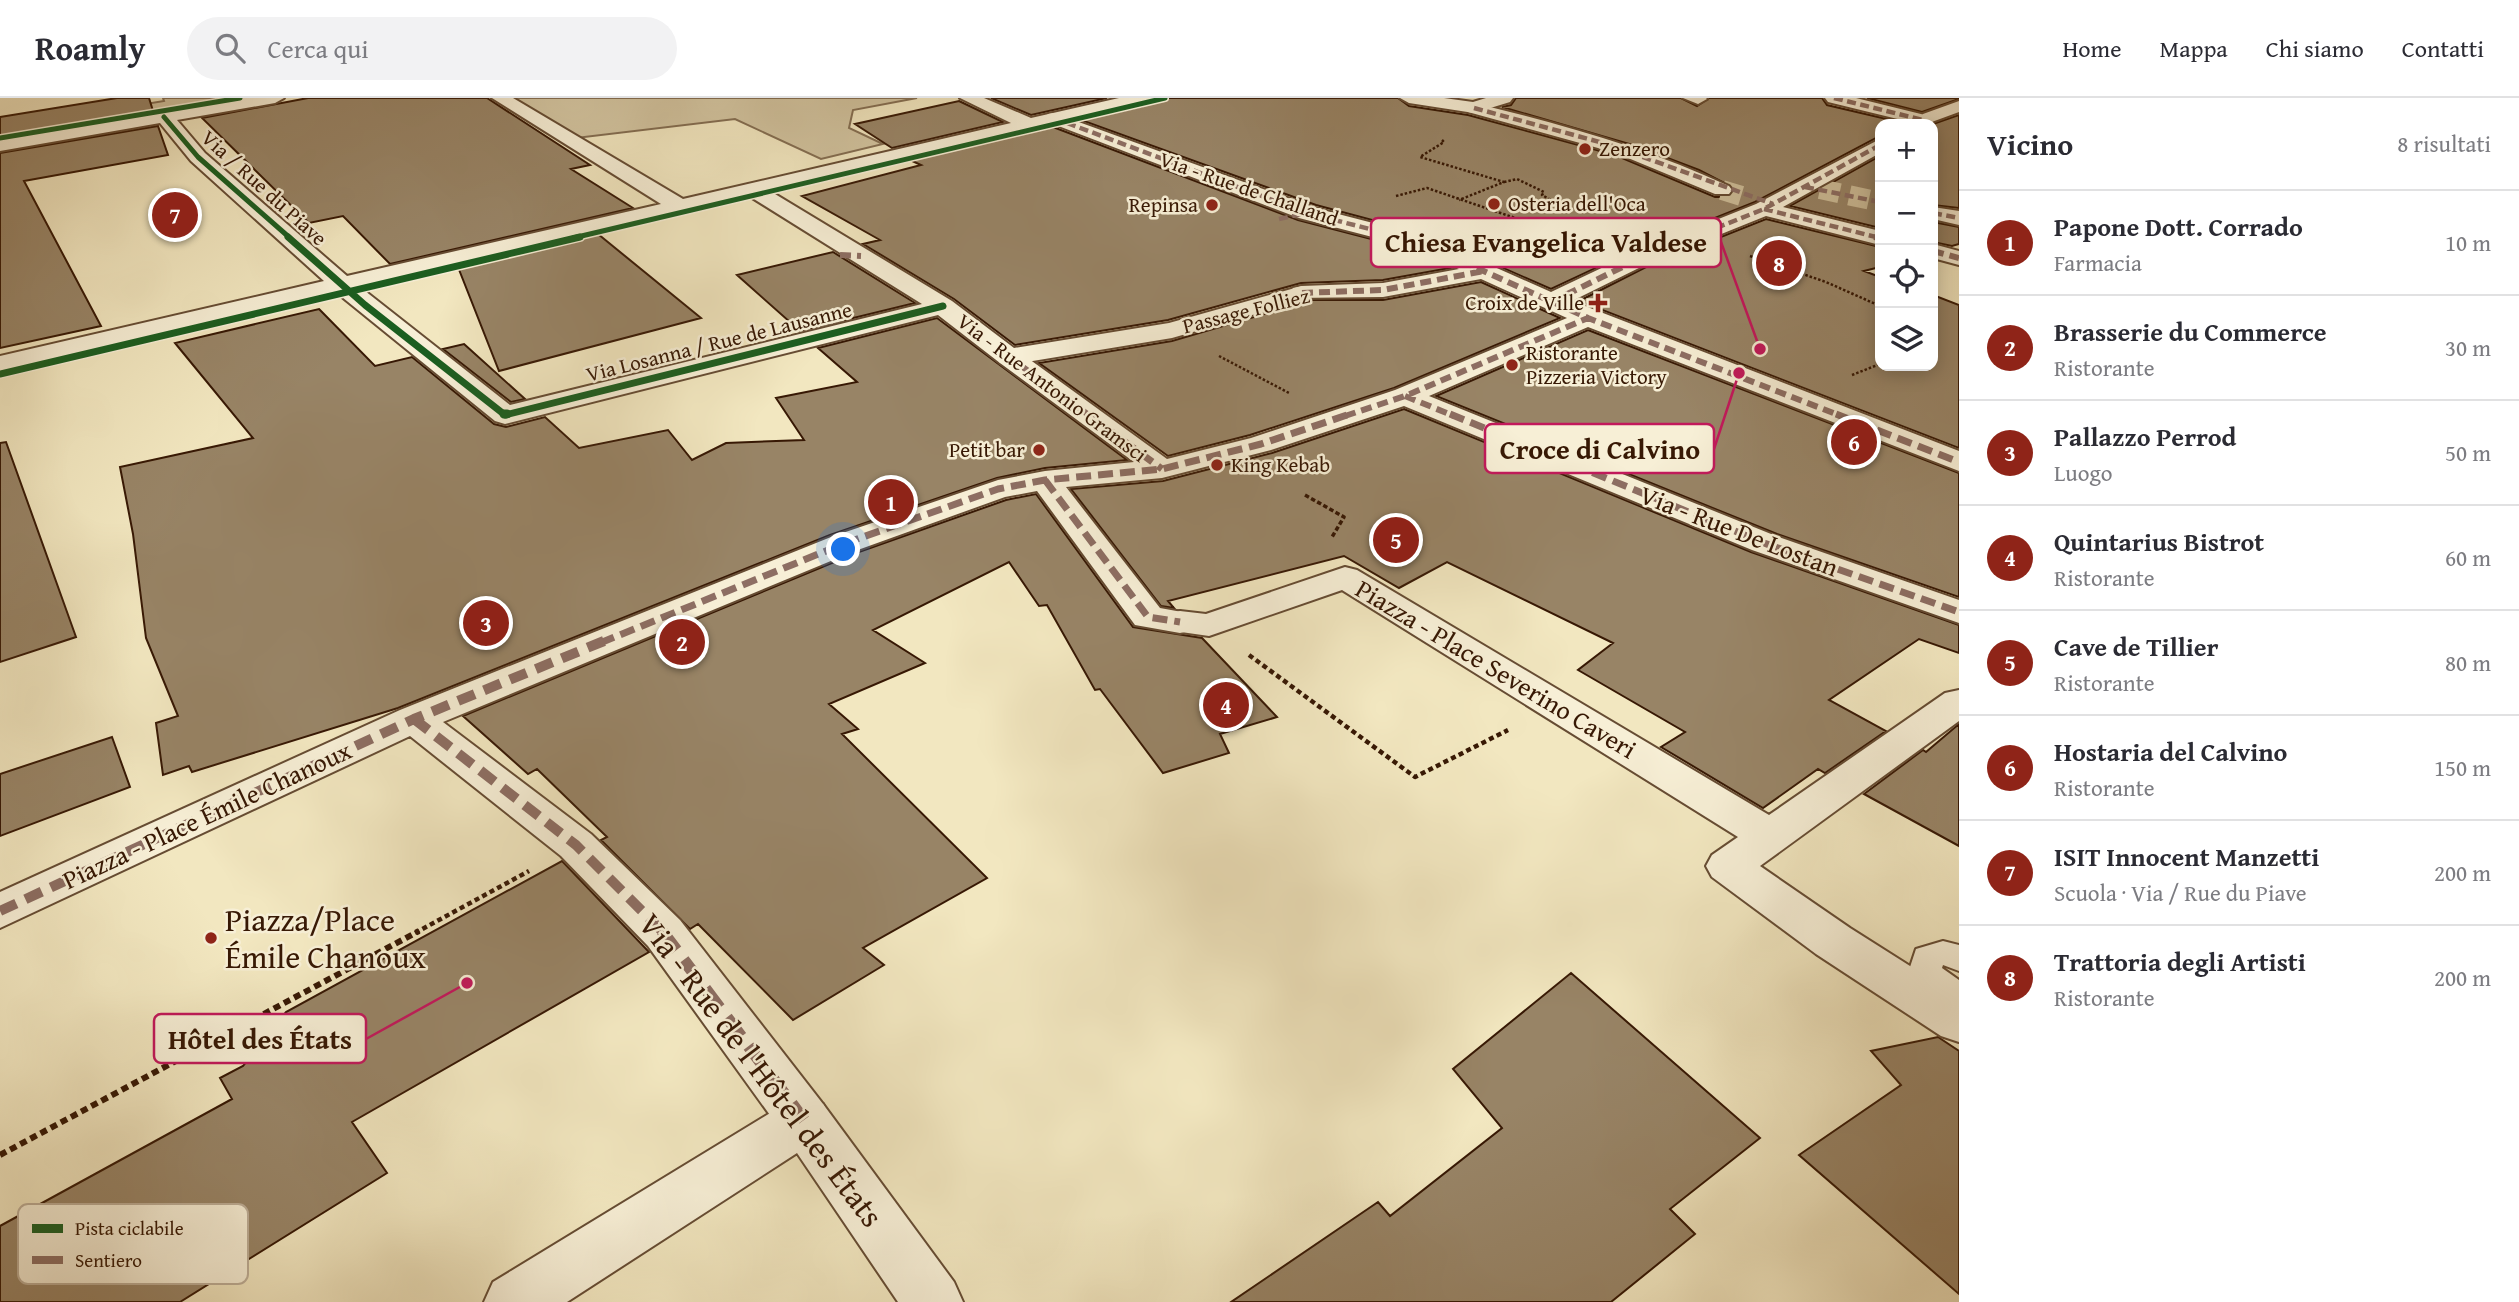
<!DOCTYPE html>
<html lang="it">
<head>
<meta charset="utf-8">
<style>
  :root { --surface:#fff; --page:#f2f2f3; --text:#2b2b33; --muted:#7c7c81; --line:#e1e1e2; --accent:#8f2418 }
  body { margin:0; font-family:"Gentium Book Plus",serif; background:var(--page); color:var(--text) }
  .controls { position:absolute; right:21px; top:21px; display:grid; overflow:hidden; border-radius:14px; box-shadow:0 4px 18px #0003 }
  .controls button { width:63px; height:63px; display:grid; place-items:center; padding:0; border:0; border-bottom:2px solid var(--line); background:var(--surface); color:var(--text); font:35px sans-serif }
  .you { position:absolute; left:844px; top:452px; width:24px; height:24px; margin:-18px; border:5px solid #fff; border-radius:50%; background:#1a73e8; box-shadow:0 0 0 10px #1a73e833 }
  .badge { display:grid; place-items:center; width:46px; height:46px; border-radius:50%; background:var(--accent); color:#fff; font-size:23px; font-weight:700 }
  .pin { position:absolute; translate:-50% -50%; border:4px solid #fff; box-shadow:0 2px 7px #0006 }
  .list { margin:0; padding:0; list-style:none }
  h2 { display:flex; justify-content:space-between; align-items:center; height:91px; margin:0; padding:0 28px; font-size:30px }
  h2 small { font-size:23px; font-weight:400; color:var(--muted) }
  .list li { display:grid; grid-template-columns:46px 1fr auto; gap:21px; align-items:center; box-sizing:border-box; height:105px; padding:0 28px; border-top:2px solid var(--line) }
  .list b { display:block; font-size:26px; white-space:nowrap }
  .list p { margin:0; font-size:23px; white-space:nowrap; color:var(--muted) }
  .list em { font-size:23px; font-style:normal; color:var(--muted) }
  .icon { flex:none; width:38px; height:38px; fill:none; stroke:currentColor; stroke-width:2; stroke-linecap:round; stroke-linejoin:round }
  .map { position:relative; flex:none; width:1959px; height:1204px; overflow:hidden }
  header { display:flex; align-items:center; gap:42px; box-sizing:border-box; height:98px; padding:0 35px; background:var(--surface); border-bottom:2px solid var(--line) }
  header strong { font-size:33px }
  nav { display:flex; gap:38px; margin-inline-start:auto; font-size:24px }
  .search { width:490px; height:63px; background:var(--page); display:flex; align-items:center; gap:18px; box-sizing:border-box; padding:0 24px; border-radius:38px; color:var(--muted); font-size:26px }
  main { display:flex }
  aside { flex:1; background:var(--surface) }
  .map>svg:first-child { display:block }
</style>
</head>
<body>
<header>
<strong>Roamly</strong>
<div class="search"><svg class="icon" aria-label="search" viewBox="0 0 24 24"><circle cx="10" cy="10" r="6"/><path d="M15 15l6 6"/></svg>Cerca qui</div>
<nav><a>Home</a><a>Mappa</a><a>Chi siamo</a><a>Contatti</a></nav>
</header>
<main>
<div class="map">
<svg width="1959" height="1204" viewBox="0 0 1959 1204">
  <rect width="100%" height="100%" fill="#f2e7c0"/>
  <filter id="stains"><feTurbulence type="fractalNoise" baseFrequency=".00286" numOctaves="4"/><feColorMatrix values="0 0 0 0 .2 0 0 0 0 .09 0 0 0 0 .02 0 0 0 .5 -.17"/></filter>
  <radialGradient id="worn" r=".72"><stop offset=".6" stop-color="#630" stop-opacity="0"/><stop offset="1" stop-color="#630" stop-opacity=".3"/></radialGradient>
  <path fill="#d2c4a0" stroke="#846e52" stroke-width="2" d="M163 0H260L0 44V30L164 3Z
    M511 0H917L853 12 849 30 883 46 821 61 735 21 576 40Z"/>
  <path fill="#988466" stroke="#371804" stroke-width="2" d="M117 0H149L153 13 0 38V19Z
    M308 0H487L590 67 571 71 633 110 390 166 343 118 309 125 202 20Z
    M991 0H1107L1031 17Z
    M1153 0H1398L1409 8 1468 17 1615 57 1715 99H1729L1734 90 1699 72 1636 48 1502 9 1511 7 1516 0H1681L1697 8 1709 0H1822L1827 7 1908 26H1880V38L1755 104 1630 154 1551 191 1428 137 1316 107 1081 22 1143 8Z
    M1867 0H1959V1L1922 14Z
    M959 3 1003 24 892 50 855 26Z
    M1959 17V110L1933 107V26Z
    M158 28 168 57 24 83 101 228 0 250V55Z
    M1053 29 1298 122 1410 151 1450 170 1383 182 1301 185 1168 222 1015 247 954 201 863 146 880 142 802 98 921 67 910 62Z
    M1880 58V130L1790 108Z
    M1766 121 1880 149V169L1864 173 1880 179V268H1933V197L1959 207V350L1579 203 1648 168Z
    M1933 124 1959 129V146L1952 148 1933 144Z
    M598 136 701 220 499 273 458 169Z
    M833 154 915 205 800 233 737 177Z
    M1481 184 1560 220 1394 290 1250 337 1168 358 1039 265 1172 243 1312 202H1383Z
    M319 211 375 268 412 259 494 326 506 329 545 319 579 350 668 332 692 362 726 345 804 342 776 300 857 284 818 250 937 220 1127 362 1045 370 997 380 830 437 398 610 192 674 189 668 163 677 156 625 178 618 146 540 133 436 120 369 253 340 175 245Z
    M1588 232 1959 375V499L1777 436 1436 298Z
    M464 246 525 301 511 304 443 251Z
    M1404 311 1751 454 1959 527V555L1919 541 1829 602 1886 633 1825 675 1818 671 1763 710 1661 649 1685 634 1578 572 1613 545 1447 464 1399 490 1344 458 1168 503 1174 510 1161 508 1071 391 1163 383 1272 355Z
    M6 344 76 539 0 564V345Z
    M1036 396 1133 529 1202 540 1277 619 1220 636 1229 655 1163 675 1100 591 1095 592 1047 507 1039 508 1009 464 873 532 925 565 829 606 858 631 842 636 987 780 863 850 884 867 793 922 698 826 690 831 601 742 607 739 537 671 528 676 463 618 856 455 1006 402Z
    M1959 626V748L1864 696 1923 652 1926 654Z
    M112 639 130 689 0 738V676Z
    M562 763 649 854 352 1024 387 1075 180 1204H0V1128L232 1001 220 980 243 968 286 914Z
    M1571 875 1760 1040 1670 1111 1695 1136 1611 1204H1231L1378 1104 1390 1118 1502 1030 1453 971Z
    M1938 939 1959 953V1196L1799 1057 1901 987 1871 953Z"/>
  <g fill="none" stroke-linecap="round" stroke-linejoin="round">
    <path stroke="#cdbe9a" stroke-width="20" stroke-dasharray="20 10" stroke-linecap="butt" d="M1820 91 1880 104
      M1722 92 1745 99"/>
    <g stroke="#664c33" stroke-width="4">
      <path id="service" d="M1943 843 1959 847V873L1943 867 1942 870 1959 882V911L1919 890 1909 872 1916 851Z"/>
    </g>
    <g stroke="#664c33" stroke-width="4">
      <path id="pedestrian" d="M1825 0H1856L1929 18 1932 22 1929 26H1918L1828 4Z
        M1474 5C1561 26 1647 50 1729 88L1732 92 1729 96H1715L1616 55 1468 14 1465 10 1468 6Z
        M1054 15 1315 110 1427 139 1551 194 1631 156 1756 106 1880 41V55L1783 109 1880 133V147L1766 118 1647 166 1572 203 1959 353V373L1588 229 1429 298 1776 438 1959 502V525L1752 452 1404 308 1271 352 1162 380 1066 389 1160 510 1193 516 1198 524 1193 532 1180 535 1135 527 1037 393 1005 399 855 453 443 624 591 736 680 822 823 1006 831 1022 823 1038 804 1045 785 1038 648 848 561 758 410 638 0 830V794L400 612 831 439 998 382 1045 373 1134 364 1000 265 996 259 1000 253H1018L1167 361 1251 340 1395 292 1567 220 1481 181 1383 199 1293 200 1290 195 1293 190 1302 188 1383 185 1459 171 1411 149 1299 120 1048 24 1045 20 1048 16Z
        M1933 109 1959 113V127L1933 121Z
        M1933 146 1959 153V167L1933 160Z"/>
    </g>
    <g stroke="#664c33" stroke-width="4">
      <path id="minor" d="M244 0H284L275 5 177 22 205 55 347 178 661 106 492 0H513L683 101 1011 25 960 0H984L1031 20 1119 0H1151L1142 5 770 93 952 203 1014 250 1169 225 1302 188 1311 190 1314 195 1311 200 1172 240 1009 267 1000 265 938 217 505 326 495 323 337 195 0 274V258L324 183 191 63 160 25 0 53V41ZM749 98 922 206 510 307 360 189Z
        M1400 0H1444L1473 4 1486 0H1513L1510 4 1474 15 1409 5Z
        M1683 0H1706L1707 1 1698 6Z
        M1959 3V14L1929 25 1920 20 1923 16Z
        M1345 469 1357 472 1769 717 1945 595 1959 592V623L1760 768 1850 830 1959 899V944L1941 938 1816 856 1712 779 1706 768 1712 757 1738 739 1342 492 1209 538 1167 532 1162 524 1167 516 1180 513 1206 516Z
        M804 999 823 1006 954 1184 963 1204H898L797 1055 567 1204H484L493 1184 785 1006Z"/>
    </g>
    <path stroke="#371804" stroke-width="2.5" stroke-dasharray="2.5 2" stroke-linecap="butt" d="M1442 42 1444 44 1420 59 1504 84 1459 102
      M1504 84 1517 81 1544 94 1542 97 1558 106
      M1396 98 1427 90 1527 124
      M1750 158 1826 184 1880 208
      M1219 258 1289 295
      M1852 277 1880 266"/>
    <path stroke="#371804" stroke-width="3.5" stroke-dasharray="4.5 2.5" stroke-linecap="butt" d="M1305 397 1344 419 1332 439"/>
    <path stroke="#371804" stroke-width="4.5" stroke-dasharray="5 3.5" stroke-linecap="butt" d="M1249 557 1415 679 1508 632
      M415 835 529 773"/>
    <path stroke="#371804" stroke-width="6" stroke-dasharray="7 4.5" stroke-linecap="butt" d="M225 939 243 968
      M0 1057 419 833"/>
    <use href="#service" fill="#f7efd6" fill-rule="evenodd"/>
    <use href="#pedestrian" fill="#f7efd6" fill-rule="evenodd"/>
    <use href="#minor" fill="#f7efd6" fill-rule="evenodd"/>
    <path stroke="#8d6e63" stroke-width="4.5" stroke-dasharray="9 4.5" stroke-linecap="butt" d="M1834 0 1923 22
      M1474 10 1607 46 1773 106
      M1067 25 1307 115 1405 140
      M1805 89 1880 104
      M1764 111 1880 140
      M1933 115 1959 120
      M1279 121 1307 115
      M1691 140 1764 111 1880 47"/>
    <path stroke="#8d6e63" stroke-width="6" stroke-dasharray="11 6" stroke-linecap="butt" d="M1398 139 1419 144 1588 220 1841 318
      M1874 139 1880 140
      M1933 153 1959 160
      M840 157 861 158
      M1302 195 1383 192 1484 173
      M1551 204 1639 161 1695 139
      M1009 259 1090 318
      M1405 298 1454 318
      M1345 318 1405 298 1588 220"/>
    <path stroke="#8d6e63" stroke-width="7" stroke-dasharray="15 7" stroke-linecap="butt" d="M1087 316 1162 371
      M1450 316 1764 445 1959 514
      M1836 316 1959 364
      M1045 382 1148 519 1180 524
      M600 545 843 446 998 391 1045 382 1162 371 1261 346 1350 316"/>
    <path stroke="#8d6e63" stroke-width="10" stroke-dasharray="18 10" stroke-linecap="butt" d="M414 621 576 747 664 835
      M0 813 414 621 604 543"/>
    <path stroke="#8d6e63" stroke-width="12" stroke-dasharray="24 12" stroke-linecap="butt" d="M662 833 804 1022"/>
    <g stroke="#f7efd6" stroke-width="8">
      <path id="cycleway-far2" d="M164 19 198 59 290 140
        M0 40 240 0
        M573 140 1165 0"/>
    </g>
    <g stroke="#f7efd6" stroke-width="10">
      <path id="cycleway-far1" d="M288 139 365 207 505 317 943 208
        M0 276 580 139"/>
    </g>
    <g stroke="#f7efd6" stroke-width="12">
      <path id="cycleway" d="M504 316H507"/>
    </g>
    <use href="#cycleway-far2" stroke="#1b5e20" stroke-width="5"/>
    <use href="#cycleway-far1" stroke="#1b5e20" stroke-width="7"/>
    <use href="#cycleway" stroke="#1b5e20" stroke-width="9"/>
  </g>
  <g fill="#8f2418" stroke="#f7efd6" stroke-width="2.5">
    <circle cx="1585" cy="51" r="7"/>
    <circle cx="1494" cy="106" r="7"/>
    <circle cx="1212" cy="107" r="7"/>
    <path d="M1594.5 194.5h7v7h7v7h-7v7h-7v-7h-7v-7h7z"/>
    <circle cx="1512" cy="267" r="7"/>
    <circle cx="1039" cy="352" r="7"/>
    <circle cx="1217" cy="367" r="7"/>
    <circle cx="211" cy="840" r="7"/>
  </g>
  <g text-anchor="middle" stroke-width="5" stroke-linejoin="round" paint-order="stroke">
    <g font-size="21" fill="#371804" stroke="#f7efd6" text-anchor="start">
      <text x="1599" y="58">Zenzero</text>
      <text x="1508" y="113">Osteria dell'Oca</text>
      <text x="1198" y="114" text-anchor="end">Repinsa</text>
      <text x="1584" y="212" text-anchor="end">Croix de Ville</text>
      <text x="1526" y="262">Ristorante<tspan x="1526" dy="24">Pizzeria Victory</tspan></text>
      <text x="1025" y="359" text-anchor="end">Petit bar</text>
      <text x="1231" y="374">King Kebab</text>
    </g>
    <g font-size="21" fill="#371804" stroke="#f7efd6">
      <text transform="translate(264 90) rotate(42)" y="7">Via / Rue du Piave</text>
      <text transform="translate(1249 91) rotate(19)" y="7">Via - Rue de Challand</text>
      <text transform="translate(1246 213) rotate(-14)" y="7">Passage Folliez</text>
      <text transform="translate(719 244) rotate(-14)" y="7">Via Losanna / Rue de Lausanne</text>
      <text transform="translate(1052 290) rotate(37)" y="7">Via - Rue Antonio Gramsci</text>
    </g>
    <g font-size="26" fill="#371804" stroke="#f7efd6">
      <text transform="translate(1739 433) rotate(21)" y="9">Via - Rue De Lostan</text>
      <text transform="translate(1496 571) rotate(31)" y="9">Piazza - Place Severino Caveri</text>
      <text transform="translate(207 717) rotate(-25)" y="9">Piazza - Place Émile Chanoux</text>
    </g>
    <g font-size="32" fill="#371804" stroke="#f7efd6" text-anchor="start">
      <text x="225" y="833">Piazza/Place<tspan x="225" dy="37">Émile Chanoux</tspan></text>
    </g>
    <g font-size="32" fill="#371804" stroke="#f7efd6">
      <text transform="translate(761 972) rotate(53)" y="11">Via - Rue de l'Hôtel des États</text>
    </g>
  </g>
  <rect x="18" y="1106" width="230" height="80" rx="10" fill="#f7efd6" stroke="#bdae97" stroke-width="2"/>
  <rect x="32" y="1126" width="31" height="9" fill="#1b5e20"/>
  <rect x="32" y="1158" width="31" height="8" fill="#8d6e63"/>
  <g font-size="19" fill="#371804">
    <text x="75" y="1137">Pista ciclabile</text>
    <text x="75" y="1169">Sentiero</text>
  </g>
  <path fill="none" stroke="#c2185b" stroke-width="2.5" d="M1760 251L1721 144M1739 275L1714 351M467 885L366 941"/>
  <g fill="#c2185b" stroke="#f7efd6" stroke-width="2.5">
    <circle cx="1760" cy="251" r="7"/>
    <circle cx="1739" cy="275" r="7"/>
    <circle cx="467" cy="885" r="7"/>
  </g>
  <g fill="#f7efd6" stroke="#c2185b" stroke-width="2.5">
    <rect x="1371" y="120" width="350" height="49" rx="7"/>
    <rect x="1485" y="326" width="229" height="49" rx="7"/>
    <rect x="154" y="916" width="212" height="49" rx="7"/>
  </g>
  <g font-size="28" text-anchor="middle" font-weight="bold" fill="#371804">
    <text x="1546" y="154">Chiesa Evangelica Valdese</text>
    <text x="1600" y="361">Croce di Calvino</text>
    <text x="260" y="951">Hôtel des États</text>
  </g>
  <rect width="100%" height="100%" filter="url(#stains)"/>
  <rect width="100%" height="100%" fill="url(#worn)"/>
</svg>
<div class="controls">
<button>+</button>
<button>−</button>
<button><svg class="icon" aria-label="locate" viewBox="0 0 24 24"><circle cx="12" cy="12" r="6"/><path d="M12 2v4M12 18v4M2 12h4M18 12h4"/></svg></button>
<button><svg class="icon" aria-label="layers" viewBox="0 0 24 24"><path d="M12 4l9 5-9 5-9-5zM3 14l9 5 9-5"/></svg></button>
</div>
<div class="you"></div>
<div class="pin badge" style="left:891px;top:404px">1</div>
<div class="pin badge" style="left:682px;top:544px">2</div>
<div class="pin badge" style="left:486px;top:525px">3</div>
<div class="pin badge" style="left:1226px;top:607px">4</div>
<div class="pin badge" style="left:1396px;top:442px">5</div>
<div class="pin badge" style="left:1854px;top:344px">6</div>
<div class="pin badge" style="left:175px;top:117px">7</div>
<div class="pin badge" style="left:1779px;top:165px">8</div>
</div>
<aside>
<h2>Vicino<small>8 risultati</small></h2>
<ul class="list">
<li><span class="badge">1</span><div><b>Papone Dott. Corrado</b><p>Farmacia</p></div><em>10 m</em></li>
<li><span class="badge">2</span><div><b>Brasserie du Commerce</b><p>Ristorante</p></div><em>30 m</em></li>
<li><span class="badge">3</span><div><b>Pallazzo Perrod</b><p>Luogo</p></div><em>50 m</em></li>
<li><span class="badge">4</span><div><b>Quintarius Bistrot</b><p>Ristorante</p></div><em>60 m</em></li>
<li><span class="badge">5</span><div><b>Cave de Tillier</b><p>Ristorante</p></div><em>80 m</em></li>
<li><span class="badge">6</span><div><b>Hostaria del Calvino</b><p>Ristorante</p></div><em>150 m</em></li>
<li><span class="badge">7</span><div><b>ISIT Innocent Manzetti</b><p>Scuola · Via / Rue du Piave</p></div><em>200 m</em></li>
<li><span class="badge">8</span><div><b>Trattoria degli Artisti</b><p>Ristorante</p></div><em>200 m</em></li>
</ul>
</aside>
</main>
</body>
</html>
